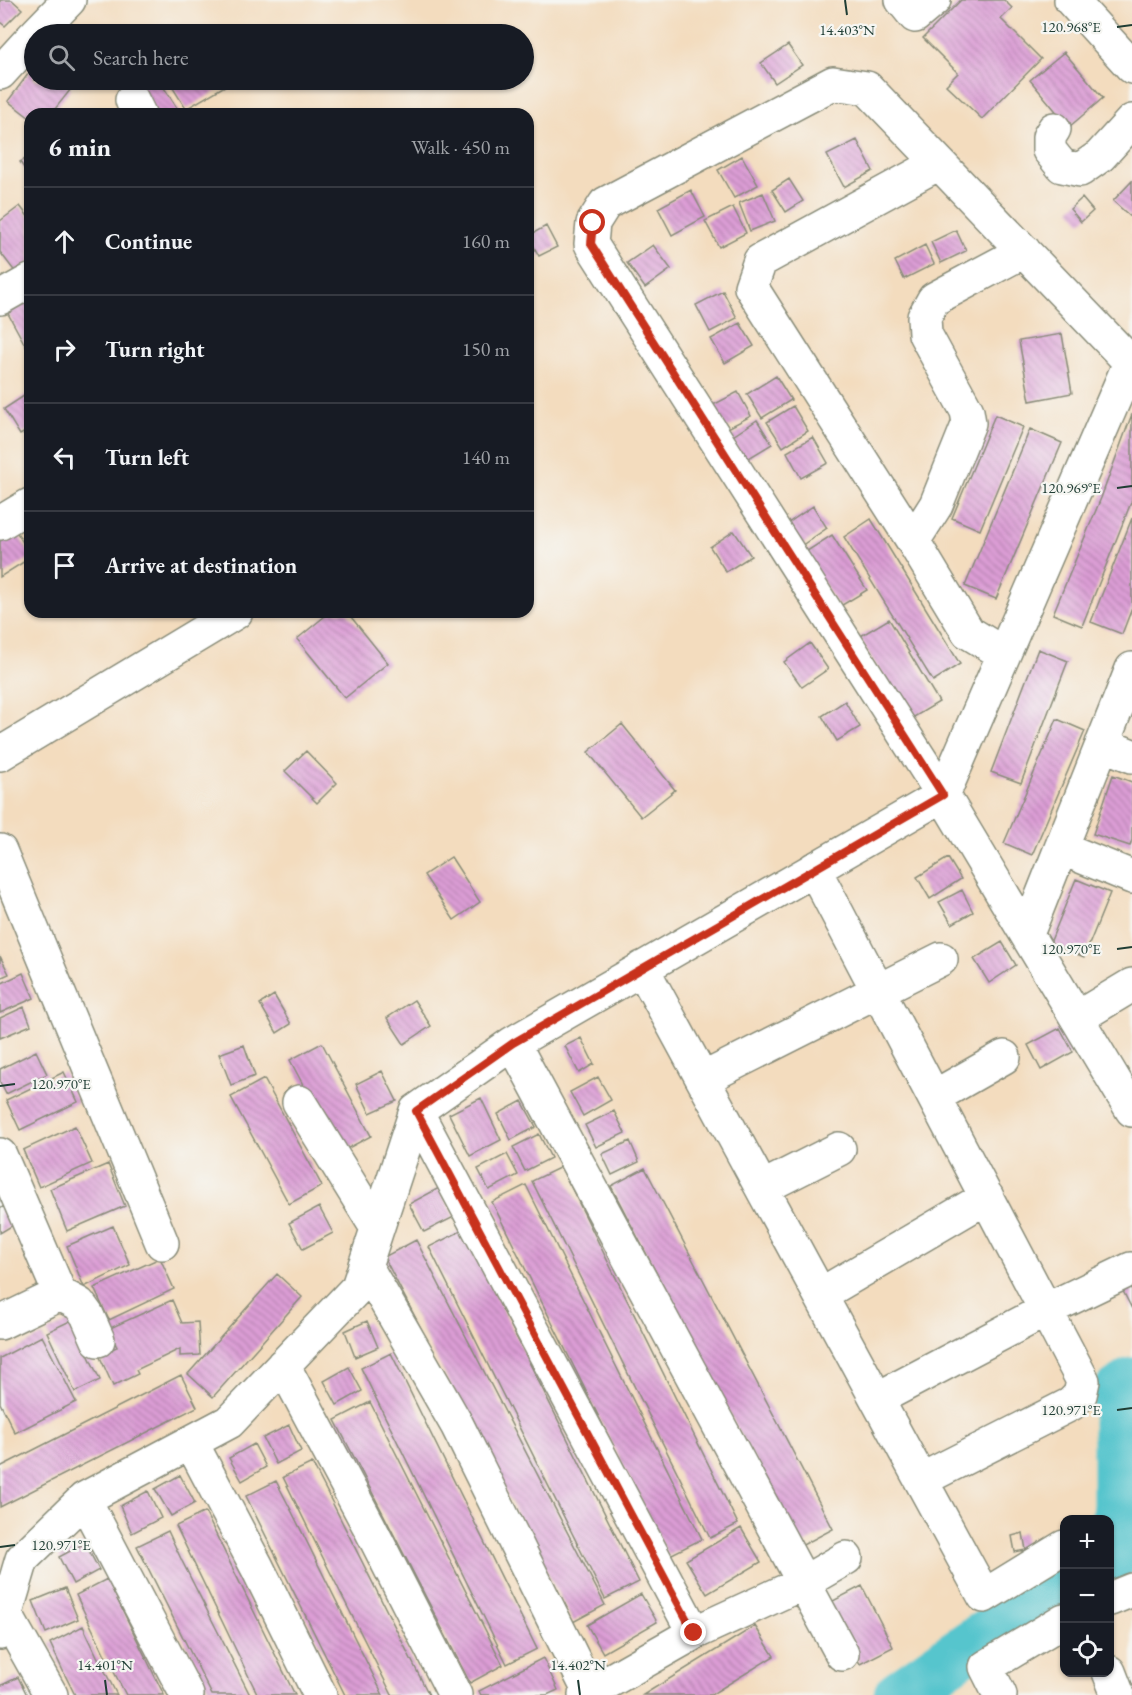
<!DOCTYPE html>
<html lang="en">
<head>
<meta charset="utf-8">
<style>
  :root { --surface:#171b24; --page:#20242c; --text:#f1f3f6; --muted:#9ea1a6; --line:#363941 }
  body { margin:0; font-family:"EB Garamond",serif; background:var(--page); color:var(--text) }
  .controls { position:absolute; right:18px; bottom:18px; display:grid; overflow:hidden; border-radius:12px; box-shadow:0 2px 4px #0004 }
  .controls button { width:54px; height:54px; display:grid; place-items:center; padding:0; border:0; border-bottom:2px solid var(--line); background:var(--surface); color:var(--text); font:30px sans-serif }
  .stop { position:absolute; width:18px; height:18px; margin:-14px; border:4px solid #c8321e; border-radius:50%; background:#fff }
  .stop.end { background:#c8321e; border-color:#fff; box-shadow:0 2px 6px #0008 }
  .list { margin:0; padding:0; list-style:none }
  h2 { display:flex; justify-content:space-between; align-items:center; height:78px; margin:0; padding:0 24px; font-size:26px }
  h2 small { font-size:20px; font-weight:400; color:var(--muted) }
  .list li { display:grid; grid-template-columns:39px 1fr auto; gap:18px; align-items:center; box-sizing:border-box; height:108px; padding:0 24px; border-top:2px solid var(--line) }
  .list b { display:block; font-size:22px; white-space:nowrap }
  .list em { font-size:20px; font-style:normal; color:var(--muted) }
  .icon { flex:none; width:33px; height:33px; fill:none; stroke:currentColor; stroke-width:2; stroke-linecap:round; stroke-linejoin:round }
  .map { position:relative; flex:none; width:1132px; height:1695px; overflow:hidden }
  .search { position:absolute; background:var(--surface); box-shadow:0 2px 4px #0004; left:24px; top:24px; width:510px; height:66px; display:flex; align-items:center; gap:15px; box-sizing:border-box; padding:0 21px; border-radius:33px; color:var(--muted); font-size:22px }
  .panel { position:absolute; background:var(--surface); box-shadow:0 2px 4px #0004; left:24px; top:108px; width:510px; height:510px; border-radius:18px }
  .map>svg:first-child { display:block }
</style>
</head>
<body>
<div class="map">
<svg width="1132" height="1695" viewBox="0 0 1132 1695">
  <defs>
    <pattern id="building-back-hatch" width="6" height="6" patternUnits="userSpaceOnUse" patternTransform="scale(1.5)"><rect width="6" height="6" fill="#dc9dd5"/><path d="M-1 5l2 2M0 0l6 6M5-1l2 2" fill="none" stroke="#b281ae"/></pattern>
  </defs>
  <rect width="100%" height="100%" fill="#f6f6f2"/>
  <filter id="ink" filterUnits="userSpaceOnUse"><feTurbulence type="fractalNoise" baseFrequency=".0167" numOctaves="2"/><feDisplacementMap in="SourceGraphic" scale="12" xChannelSelector="R" yChannelSelector="G"/><feConvolveMatrix kernelMatrix="1 2 1 2 8 2 1 2 1" color-interpolation-filters="sRGB"/></filter>
  <filter id="wash" filterUnits="userSpaceOnUse"><feTurbulence type="fractalNoise" baseFrequency=".008" numOctaves="4" result="noise"/><feDisplacementMap in="SourceGraphic" scale="24" xChannelSelector="R" yChannelSelector="G"/><feGaussianBlur stdDeviation="1.35" result="paint"/><feColorMatrix in="noise" values="0 0 0 0 0 0 0 0 0 0 0 0 0 0 0 0 0 1.4 0 .05"/><feComposite in="paint" operator="in"/></filter>
  <g filter="url(#wash)">
    <rect width="100%" height="100%" fill="#f3dcbe"/>
    <g fill="none" stroke-linecap="round" stroke-linejoin="round">
      <path stroke="#57c5cd" stroke-width="51" d="M1110 1560 1111 1559 1118 1506V1393L1132 1383
        M899 1695 972 1644 1064 1587"/>
    </g>
    <g id="blocks">
      <path fill="url(#building-back-hatch)" d="M0 0H12L22 9 5 26 0 22Z
        M961 0H1004L1012 8 1001 19 1041 59 982 119 946 85 958 73 923 38Z
        M788 45 802 65 775 83 761 63Z
        M1064 52 1103 98 1069 127 1030 80Z
        M34 66V80H59L71 89 51 114H30V118L8 101Z
        M147 80H159L181 114H148L133 88Z
        M168 80H235L186 109Z
        M857 140 873 171 844 187 827 155Z
        M30 156V177L20 162Z
        M742 156 758 185 734 198 718 170Z
        M789 179 803 201 786 212 772 190Z
        M1132 181V218L1113 201Z
        M691 190 705 217 672 235 658 208Z
        M763 193 775 221 750 231 739 203Z
        M1082 198 1093 211 1081 222 1070 209Z
        M20 206 30 219V262L16 273 0 252V221Z
        M733 207 746 233 719 247 705 221Z
        M546 226 557 247 539 256 528 236Z
        M956 230 966 251 941 263 931 242Z
        M653 245 671 269 645 288 627 263Z
        M925 245 934 264 904 279 895 261Z
        M723 291 737 318 710 332 696 305Z
        M27 296 30 301V354L5 308Z
        M740 323 754 346 725 363 711 339Z
        M1062 334 1072 393 1030 401 1019 341Z
        M776 376 791 400 762 418 747 394Z
        M30 392V429L20 435 4 409Z
        M738 392 751 416 724 430 711 406Z
        M793 406 808 431 783 447 767 422Z
        M1132 414V500L1082 626 1053 614 1101 498Z
        M995 415 1023 427 980 530 952 518Z
        M757 420 772 444 744 461 730 438Z
        M1030 429 1062 443 996 599 965 586Z
        M813 437 828 463 801 478 787 452Z
        M813 506 827 528 795 550 781 528Z
        M1132 518V608L1122 634 1091 622Z
        M871 519 960 664 933 681 844 537Z
        M16 531 30 554V558L0 577V541Z
        M734 531 751 556 726 572 710 547Z
        M832 535 867 590 839 607 804 553Z
        M330 612H347L388 663 345 698 297 639Z
        M889 619 939 702 909 720 859 637Z
        M810 643 828 669 802 687 784 662Z
        M1038 649 1068 661 1021 783 991 772Z
        M845 701 860 727 837 741 822 716Z
        M1057 719 1085 731 1032 855 1004 843Z
        M622 724 675 790 641 817 588 752Z
        M306 751 337 783 317 803 285 771Z
        M1113 775 1132 782V840L1130 846 1093 834Z
        M451 857 480 902 454 920 424 875Z
        M948 858 961 879 930 899 917 877Z
        M1076 879 1110 893 1084 957 1050 943Z
        M962 890 973 912 952 924 939 902Z
        M1002 942 1016 965 989 983 974 959Z
        M0 956 9 974 0 978Z
        M23 973 34 998 0 1013V984Z
        M274 995 291 1024 277 1033 260 1004Z
        M414 1000 431 1026 404 1044 387 1018Z
        M24 1007 31 1025 0 1038V1018Z
        M1060 1028 1073 1052 1041 1070 1028 1045Z
        M581 1038 594 1064 579 1073 565 1046Z
        M322 1043 371 1136 339 1153 290 1060Z
        M244 1045 255 1076 231 1085 219 1054Z
        M36 1051 47 1074 6 1094 0 1082V1069Z
        M382 1071 397 1101 370 1113 356 1084Z
        M64 1072 78 1102 20 1130 6 1100Z
        M598 1077 611 1100 583 1116 570 1092Z
        M264 1079 322 1186 289 1204 231 1097Z
        M481 1098 501 1140 470 1156 449 1114Z
        M522 1101 536 1127 511 1140 498 1114Z
        M614 1111 625 1133 596 1147 585 1125Z
        M75 1126 92 1163 39 1187 23 1150Z
        M539 1134 551 1158 525 1171 513 1147Z
        M630 1141 639 1162 612 1175 602 1154Z
        M507 1154 518 1175 489 1190 478 1169Z
        M108 1164 125 1206 67 1231 50 1189Z
        M561 1167 738 1524 710 1538 532 1181Z
        M645 1168 833 1529 799 1547 611 1186Z
        M526 1185 702 1539 668 1556 492 1202Z
        M439 1188 454 1217 424 1232 409 1204Z
        M4 1206 15 1224 0 1233V1209Z
        M319 1207 333 1233 303 1249 289 1223Z
        M113 1226 130 1265 84 1287 67 1246Z
        M463 1230 639 1582 605 1599 429 1247Z
        M416 1240 605 1605 573 1622 384 1257Z
        M160 1258 174 1289 109 1320 94 1288Z
        M277 1274 302 1297 213 1397 188 1374Z
        M1132 1280V1309L1121 1287Z
        M172 1300 182 1323 198 1322 200 1355 180 1356V1349L136 1370 138 1374 113 1386 99 1355 117 1347 108 1329Z
        M72 1320 100 1380 75 1392 47 1332Z
        M367 1321 378 1347 355 1357 345 1331Z
        M42 1336 76 1402 15 1433 0 1403V1358Z
        M391 1353 537 1649 507 1664 361 1368Z
        M349 1367 362 1391 337 1405 324 1381Z
        M181 1375 197 1407 0 1507V1467Z
        M370 1402 503 1665 470 1683 335 1420Z
        M289 1425 301 1451 276 1464 263 1438Z
        M254 1444 266 1467 242 1481 229 1458Z
        M312 1463 327 1492 429 1695H392L312 1536 283 1477Z
        M180 1475 195 1503 171 1516 155 1489Z
        M276 1481 291 1510 383 1695H345L246 1496Z
        M148 1491 161 1518 132 1533 120 1506Z
        M205 1512 295 1695H258L250 1679 176 1526Z
        M741 1528 761 1562 707 1594 686 1560Z
        M168 1531 182 1561 250 1695H212L137 1546Z
        M1023 1533 1026 1550 1015 1552 1012 1536Z
        M85 1543 99 1570 73 1584 59 1557Z
        M107 1579 122 1609 164 1695H126L105 1655 76 1595Z
        M862 1586 893 1647 860 1664 829 1603Z
        M65 1588 78 1619 46 1633 33 1601Z
        M641 1594 657 1622 603 1653 587 1625Z
        M83 1626 97 1656 117 1695H75L64 1673 50 1643Z
        M755 1626 774 1656 717 1691 711 1695H643Z
        M543 1658 558 1690 547 1695H481L479 1691Z
        M18 1677 27 1695H0V1686Z"/>
    </g>
  </g>
  <g filter="url(#ink)">
    <use href="#blocks" fill-opacity="0" stroke="#898c79" stroke-width="1.5"/>
    <g fill="none" stroke-linecap="round" stroke-linejoin="round">
      <g stroke="#898c79" stroke-width="36">
        <path id="minor" d="M902 0 915 16 934 0
          M1071 0 1132 67
          M36 34 69 0
          M0 73 34 36
          M132 100 139 114
          M1054 129 1049 137V150L1062 166 1080 170 1100 156 1132 121
          M939 163 760 261 751 287 913 541 968 632 1004 654
          M0 298 30 281
          M1132 364 867 88 833 83 605 204 593 223 591 244 943 795 1132 1110
          M0 523 30 505
          M913 541 936 505 969 423 967 411 925 334 924 317 934 299 1024 251
          M1102 744 1132 756
          M0 754 236 612
          M1061 848 1132 877
          M0 851 162 1243
          M814 869 1083 1381 1080 1395 1071 1404 921 1480
          M1027 934 1132 669
          M642 968 984 1596 1064 1547
          M1077 1018 1132 985
          M513 1043 842 1654
          M703 1079 941 959
          M934 1097 1004 1057
          M299 1102 377 1228
          M416 1111 694 1633
          M0 1155 60 1294
          M762 1188 839 1149
          M365 1265 457 1425 590 1693
          M60 1294 79 1304 87 1315 98 1340
          M820 1295 987 1197
          M0 1323 60 1294
          M283 1365 369 1526 455 1695
          M877 1399 1046 1310 1131 1269
          M191 1442 257 1567 320 1695
          M84 1499 187 1695
          M1110 1599 1132 1590
          M6 1615 51 1695
          M0 1633 22 1559 84 1499 229 1422 358 1287 416 1111 513 1043 943 795 1132 358
          M1109 1672 1118 1695
          M585 1695 694 1633 803 1583 846 1558
          M1000 1695 986 1667 1064 1620"/>
      </g>
      <use href="#minor" stroke="#fff" stroke-width="33"/>
    </g>
  </g>
  <g fill="none" stroke-linecap="round" stroke-linejoin="round" filter="url(#ink)">
    <path stroke="#c8321e" stroke-width="8" d="M593 223 591 244 943 795 513 1043 416 1111 694 1633"/>
  </g>
  <path fill="none" stroke="#1f3d34" stroke-width="2" d="M845 0 847 15M1117 27 1132 25M1117 488 1132 486M1117 949 1132 947M0 1086 15 1084M1117 1410 1132 1408M0 1547 15 1545M105 1680 107 1695M578 1680 580 1695"/>
  <g font-size="15" text-anchor="middle" fill="#1f3d34" stroke="#f6f6f2" stroke-width="4.5" stroke-linejoin="round" paint-order="stroke">
    <text x="1071" y="32">120.968°E</text>
    <text x="847" y="35">14.403°N</text>
    <text x="1071" y="493">120.969°E</text>
    <text x="1071" y="954">120.970°E</text>
    <text x="61" y="1089">120.970°E</text>
    <text x="1071" y="1415">120.971°E</text>
    <text x="61" y="1550">120.971°E</text>
    <text x="105" y="1670">14.401°N</text>
    <text x="578" y="1670">14.402°N</text>
  </g>
</svg>
<div class="controls">
<button>+</button>
<button>−</button>
<button><svg class="icon" aria-label="locate" viewBox="0 0 24 24"><circle cx="12" cy="12" r="6"/><path d="M12 2v4M12 18v4M2 12h4M18 12h4"/></svg></button>
</div>
<div class="stop" style="left:593px;top:223px"></div>
<div class="stop end" style="left:694px;top:1633px"></div>
<div class="search"><svg class="icon" aria-label="search" viewBox="0 0 24 24"><circle cx="10" cy="10" r="6"/><path d="M15 15l6 6"/></svg>Search here</div>
<section class="panel">
<h2>6 min<small>Walk · 450 m</small></h2>
<ul class="list">
<li><svg class="icon" aria-label="ahead" viewBox="0 0 24 24"><path d="M12 20V5M6 11l6-6 6 6"/></svg><div><b>Continue</b></div><em>160 m</em></li>
<li><svg class="icon" aria-label="right" viewBox="0 0 24 24"><path d="M7 20v-9h11M14 6l5 5-5 5"/></svg><div><b>Turn right</b></div><em>150 m</em></li>
<li><svg class="icon" aria-label="left" viewBox="0 0 24 24"><path d="M17 20v-9H6M10 6l-5 5 5 5"/></svg><div><b>Turn left</b></div><em>140 m</em></li>
<li><svg class="icon" aria-label="arrive" viewBox="0 0 24 24"><path d="M6 21V4h12l-3 4 3 4H6"/></svg><div><b>Arrive at destination</b></div></li>
</ul>
</section>
</div>
</body>
</html>
